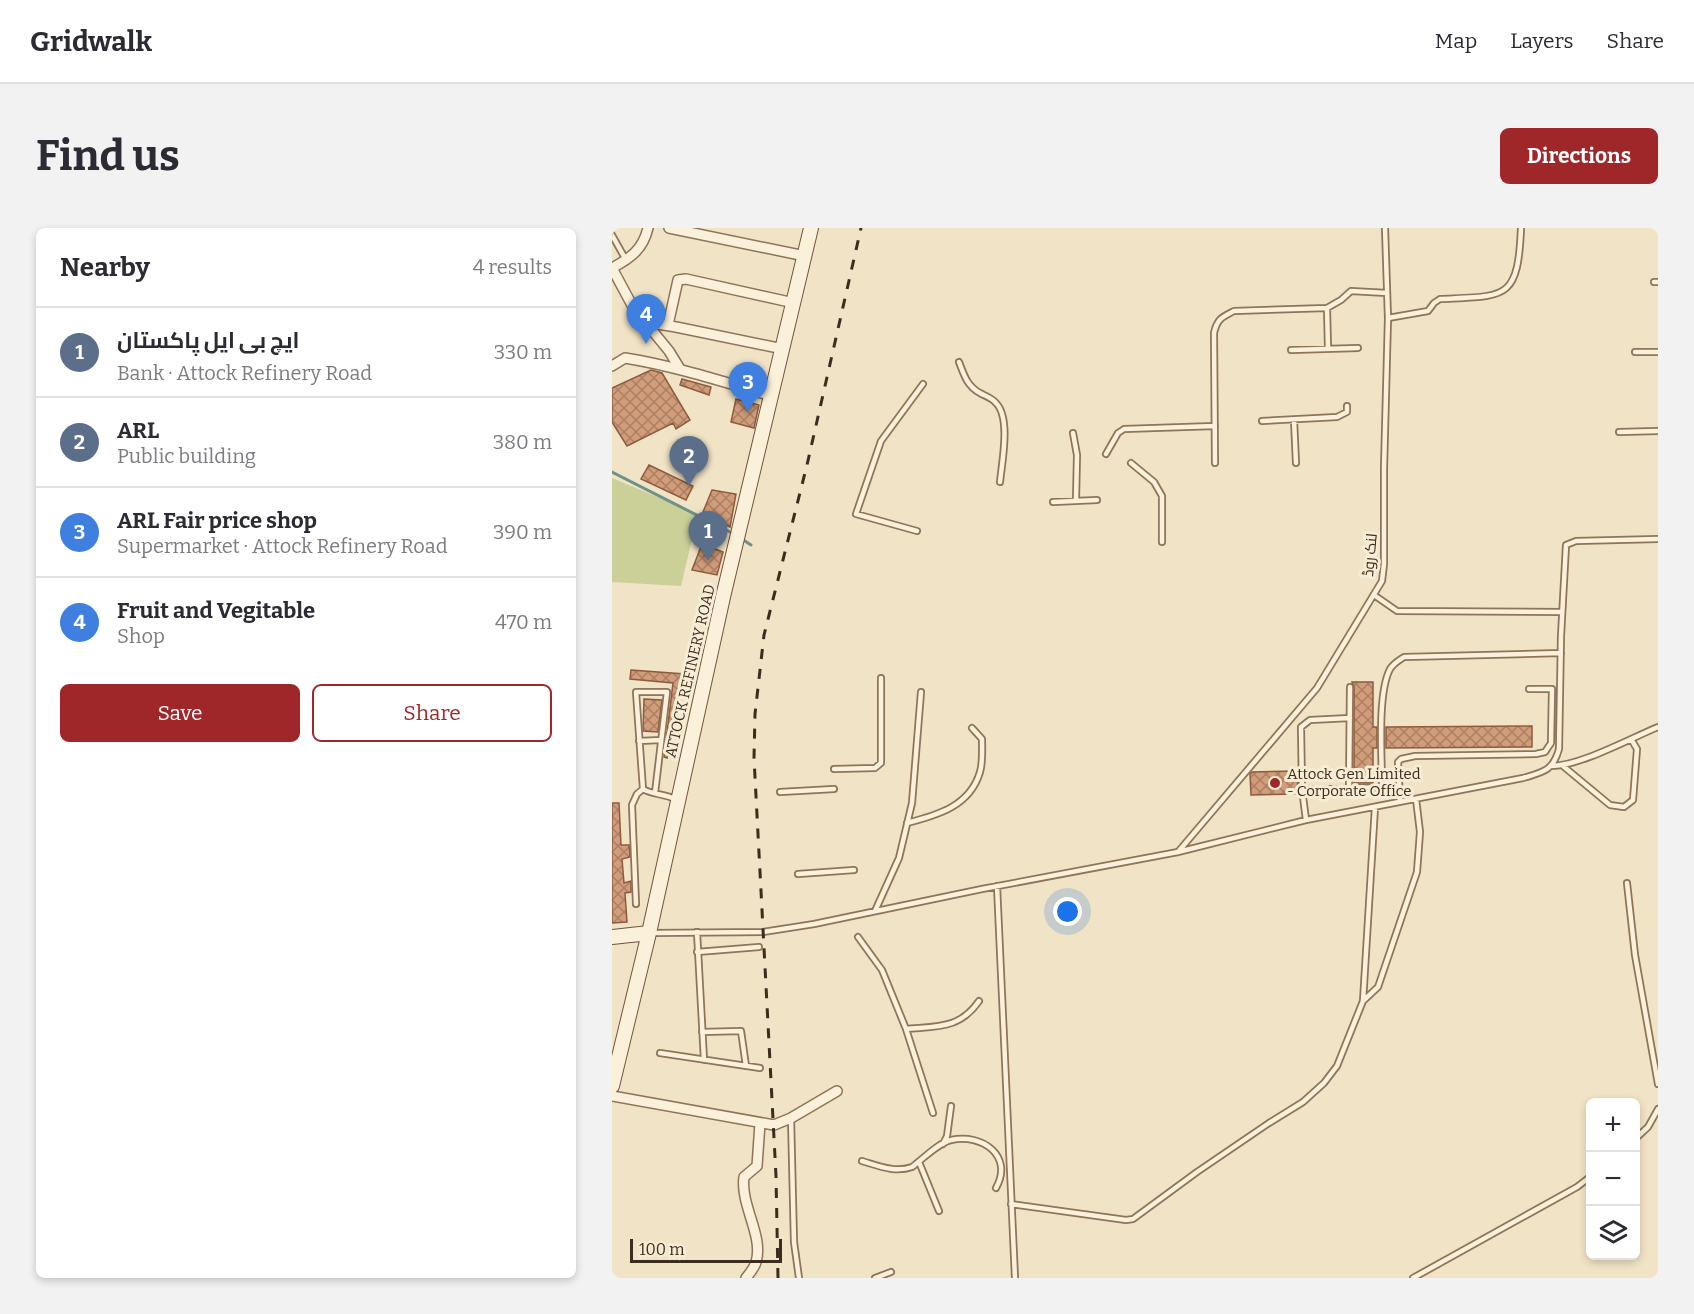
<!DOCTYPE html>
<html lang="en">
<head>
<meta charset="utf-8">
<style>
  :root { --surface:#fff; --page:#f2f2f3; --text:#2b2b33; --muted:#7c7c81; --line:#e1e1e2; --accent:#9f2629 }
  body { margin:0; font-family:Bitter,Cairo,serif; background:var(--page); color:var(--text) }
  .controls { position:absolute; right:18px; bottom:18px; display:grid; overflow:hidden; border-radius:9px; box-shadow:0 3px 9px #0003 }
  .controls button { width:54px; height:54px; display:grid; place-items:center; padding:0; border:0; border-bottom:2px solid var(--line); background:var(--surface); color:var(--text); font:30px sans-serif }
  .scale { position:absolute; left:18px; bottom:15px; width:152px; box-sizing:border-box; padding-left:6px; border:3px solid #3c2c1e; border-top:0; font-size:16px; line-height:21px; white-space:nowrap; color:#3c2c1e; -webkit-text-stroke:4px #f7edd5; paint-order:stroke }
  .you { position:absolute; left:456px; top:684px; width:21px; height:21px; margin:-15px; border:4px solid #fff; border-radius:50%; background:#1a73e8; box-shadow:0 0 0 9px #1a73e833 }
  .badge { display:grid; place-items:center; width:39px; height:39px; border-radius:50%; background:var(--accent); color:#fff; font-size:20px; font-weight:700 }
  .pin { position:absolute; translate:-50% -50px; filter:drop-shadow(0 2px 3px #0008) }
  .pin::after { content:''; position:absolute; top:32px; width:21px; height:18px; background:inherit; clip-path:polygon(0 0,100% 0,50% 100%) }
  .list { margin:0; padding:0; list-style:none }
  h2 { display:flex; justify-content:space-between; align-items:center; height:78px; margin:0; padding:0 24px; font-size:26px }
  h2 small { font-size:20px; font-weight:400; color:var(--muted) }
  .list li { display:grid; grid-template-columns:39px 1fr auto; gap:18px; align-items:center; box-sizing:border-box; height:90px; padding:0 24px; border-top:2px solid var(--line) }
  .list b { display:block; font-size:22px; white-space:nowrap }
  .list p { margin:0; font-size:20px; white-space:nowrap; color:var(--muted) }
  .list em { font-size:20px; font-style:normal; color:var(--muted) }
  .actions { display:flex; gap:12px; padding:18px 24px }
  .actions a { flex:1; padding:14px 0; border:2px solid var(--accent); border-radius:9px; text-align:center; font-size:21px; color:var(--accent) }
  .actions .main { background:var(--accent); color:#fff }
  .icon { flex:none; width:33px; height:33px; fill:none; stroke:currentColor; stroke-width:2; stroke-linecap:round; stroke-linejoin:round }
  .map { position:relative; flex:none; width:1046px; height:1050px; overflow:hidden; border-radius:9px }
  header { display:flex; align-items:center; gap:36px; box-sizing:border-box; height:84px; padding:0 30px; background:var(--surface); border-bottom:2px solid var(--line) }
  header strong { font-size:28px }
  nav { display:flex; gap:33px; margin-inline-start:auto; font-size:21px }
  .intro { display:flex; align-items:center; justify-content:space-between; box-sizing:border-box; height:144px; padding:0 36px }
  h1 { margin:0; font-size:42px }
  .button { padding:15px 27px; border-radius:9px; background:var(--accent); color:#fff; font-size:21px; font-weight:700 }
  main { display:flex; gap:36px; padding:0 36px }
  aside { flex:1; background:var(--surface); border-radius:9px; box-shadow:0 3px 9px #0003 }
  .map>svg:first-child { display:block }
</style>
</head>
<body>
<header>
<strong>Gridwalk</strong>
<nav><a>Map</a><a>Layers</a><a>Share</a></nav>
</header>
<div class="intro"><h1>Find us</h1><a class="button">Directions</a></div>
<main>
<aside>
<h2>Nearby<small>4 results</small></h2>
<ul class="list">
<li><span class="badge" style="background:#5c6f8a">1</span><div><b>ایچ بی ایل پاکستان</b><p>Bank · Attock Refinery Road</p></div><em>330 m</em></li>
<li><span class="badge" style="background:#5c6f8a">2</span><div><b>ARL</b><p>Public building</p></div><em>380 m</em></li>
<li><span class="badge" style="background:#3f7fe0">3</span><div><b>ARL Fair price shop</b><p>Supermarket · Attock Refinery Road</p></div><em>390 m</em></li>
<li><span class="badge" style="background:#3f7fe0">4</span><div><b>Fruit and Vegitable</b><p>Shop</p></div><em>470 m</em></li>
</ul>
<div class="actions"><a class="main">Save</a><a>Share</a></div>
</aside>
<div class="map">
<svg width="1046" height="1050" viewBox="0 0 1046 1050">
  <defs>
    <pattern id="building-cross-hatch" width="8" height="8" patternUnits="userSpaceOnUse" patternTransform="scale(1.5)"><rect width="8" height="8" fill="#d19c79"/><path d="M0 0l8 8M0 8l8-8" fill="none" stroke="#ab7f63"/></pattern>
  </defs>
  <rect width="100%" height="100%" fill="#f1e3c5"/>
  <path fill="#cad098" d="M0 250 86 286 69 358 0 354Z"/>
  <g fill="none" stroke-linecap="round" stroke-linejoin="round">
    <path stroke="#6d9389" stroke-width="3" d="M0 244 122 306
      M130 311 139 317"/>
  </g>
  <path fill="url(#building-cross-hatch)" stroke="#8d5c3e" stroke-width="1.5" d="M39 142 50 145 78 192 64 201 61 195 15 218 0 194V160Z
    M70 151 99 159 97 167 68 157Z
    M124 171 147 177 142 200 119 194Z
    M37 237 81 258 74 272 29 251Z
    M100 262 124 266 118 299 91 284Z
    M90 316 111 324 105 347 80 342Z
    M19 442 73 446 55 530 52 529 61 455 18 451Z
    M761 454V499H765V520H761V555H742V459L740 454Z
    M32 471 50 472 46 504 31 503Z
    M920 498V519L774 520V499Z
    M685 543 686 566 639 567 638 546 640 544Z
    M0 575H7L9 617H17L18 629 10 631 12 655 19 653V664L13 665 15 694 0 695Z"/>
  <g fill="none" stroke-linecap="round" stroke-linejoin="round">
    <g stroke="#8d745a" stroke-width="8">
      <path id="lane" d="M0 7 14 32
        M1042 54H1046
        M715 80 716 120
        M776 90 816 83 822 75 828 71C894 68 906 73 909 0
        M679 122 746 120
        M1023 124H1046
        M347 134C352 147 355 158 368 165 373 168 380 170 384 175 399 190 390 234 388 254
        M682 192 684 235
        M650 193 725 189 735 184V178
        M1007 204 1046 203
        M461 205 465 227 464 272
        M494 226 506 205 512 201 603 198
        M519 235 542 254 550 268V314
        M603 235 602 105C605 91 610 89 622 83L715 80 729 72 739 63 775 65
        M441 274 485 272
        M305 303 244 286 269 213 311 156
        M762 367 785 383 950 384
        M27 513 49 512
        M939 538C968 538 1017 511 1046 499
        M951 538 998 577 1012 579 1021 572 1025 521 1019 511
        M222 541 263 540 269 535V450
        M770 559C770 530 765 466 778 441 782 435 786 433 792 429L949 425
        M737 560 738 459
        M690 561 787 559
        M168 564 222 561
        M43 565 55 464H24L31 561C38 566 53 566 63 571
        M788 574 786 534 789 531 803 528 924 526 933 524 939 515 940 461H917
        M694 592 690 561 689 499 698 492 738 490
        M295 595C326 587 358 578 368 544 371 534 370 522 370 511L360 500
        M566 624 705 460 770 353 772 336V240L776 90 773 0
        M186 646 242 642
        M1015 655 1023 727 1046 856
        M385 658 403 1050
        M24 676 20 577 25 566 31 561
        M263 683 287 630 300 575 309 464
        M85 704 92 832
        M40 705 151 704 202 696 370 661 566 624 694 592 911 550C931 544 941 543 947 521L949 408 954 317 964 313 1046 311
        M246 709 270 742 294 801 321 885
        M85 724 147 719
        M751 773 766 759 805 644 808 604 804 571
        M294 801C325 798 348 801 367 773
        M90 804 129 803 134 838
        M48 825 148 840
        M179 890 182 1014 187 1050
        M1023 911 1036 899 1046 881
        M331 916 335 908 339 878
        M250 933C267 938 283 945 300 939 311 931 326 915 339 912 370 905 402 928 384 960
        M307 934 327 983
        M399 976 514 992 521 991 585 944 657 895 691 874 712 855 725 838 751 773 763 579
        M263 1050 279 1044
        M801 1050 965 959 978 949"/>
    </g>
    <g stroke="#8d745a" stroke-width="12">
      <path id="street" d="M57 0 193 28
        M0 40 21 79 57 123 68 141
        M0 40C19 30 31 21 36 0
        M34 94 64 99 171 121
        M56 97 66 52 74 51 182 75
        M0 138 13 130C63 138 112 154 160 168
        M0 868 162 897 179 890 225 863
        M134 1050C138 1045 143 1039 144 1034 152 1008 128 977 132 949L145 938 148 895"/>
    </g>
    <g stroke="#6f553d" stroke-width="16">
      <path id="secondary" d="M0 709 37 705
        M0 858 37 705 111 369 199 0"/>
    </g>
    <use href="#lane" stroke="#fbf0d9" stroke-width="4.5"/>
    <use href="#street" stroke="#fbf0d9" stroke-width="9"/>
    <use href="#secondary" stroke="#fbf0d9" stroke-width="14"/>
    <path stroke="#3c2c1e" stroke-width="3" stroke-dasharray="10 10" stroke-linecap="butt" d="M166 1050 164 948 142 530 143 486 152 407 195 237 249 0"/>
  </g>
  <circle fill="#9f2629" stroke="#f7edd5" stroke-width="2" cx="663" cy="555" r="6"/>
  <g text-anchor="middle" stroke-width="6" stroke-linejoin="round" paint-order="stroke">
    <g font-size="15" fill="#3c2c1e" stroke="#f7edd5">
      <text transform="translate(758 327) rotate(-85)" y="5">لنک روڈ</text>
      <text transform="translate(78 443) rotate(-77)" y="5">ATTOCK REFINERY ROAD</text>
    </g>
    <g font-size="15" fill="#3c2c1e" stroke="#f7edd5" text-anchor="start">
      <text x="675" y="551">Attock Gen Limited<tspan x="675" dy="17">- Corporate Office</tspan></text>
    </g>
  </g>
</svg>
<div class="controls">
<button>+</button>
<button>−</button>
<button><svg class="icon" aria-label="layers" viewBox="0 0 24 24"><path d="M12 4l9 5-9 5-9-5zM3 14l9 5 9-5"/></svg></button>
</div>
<div class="scale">100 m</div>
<div class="you"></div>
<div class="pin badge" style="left:96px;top:333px;background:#5c6f8a">1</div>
<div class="pin badge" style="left:77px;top:258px;background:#5c6f8a">2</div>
<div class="pin badge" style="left:136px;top:184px;background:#3f7fe0">3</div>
<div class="pin badge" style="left:34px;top:116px;background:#3f7fe0">4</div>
</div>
</main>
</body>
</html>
